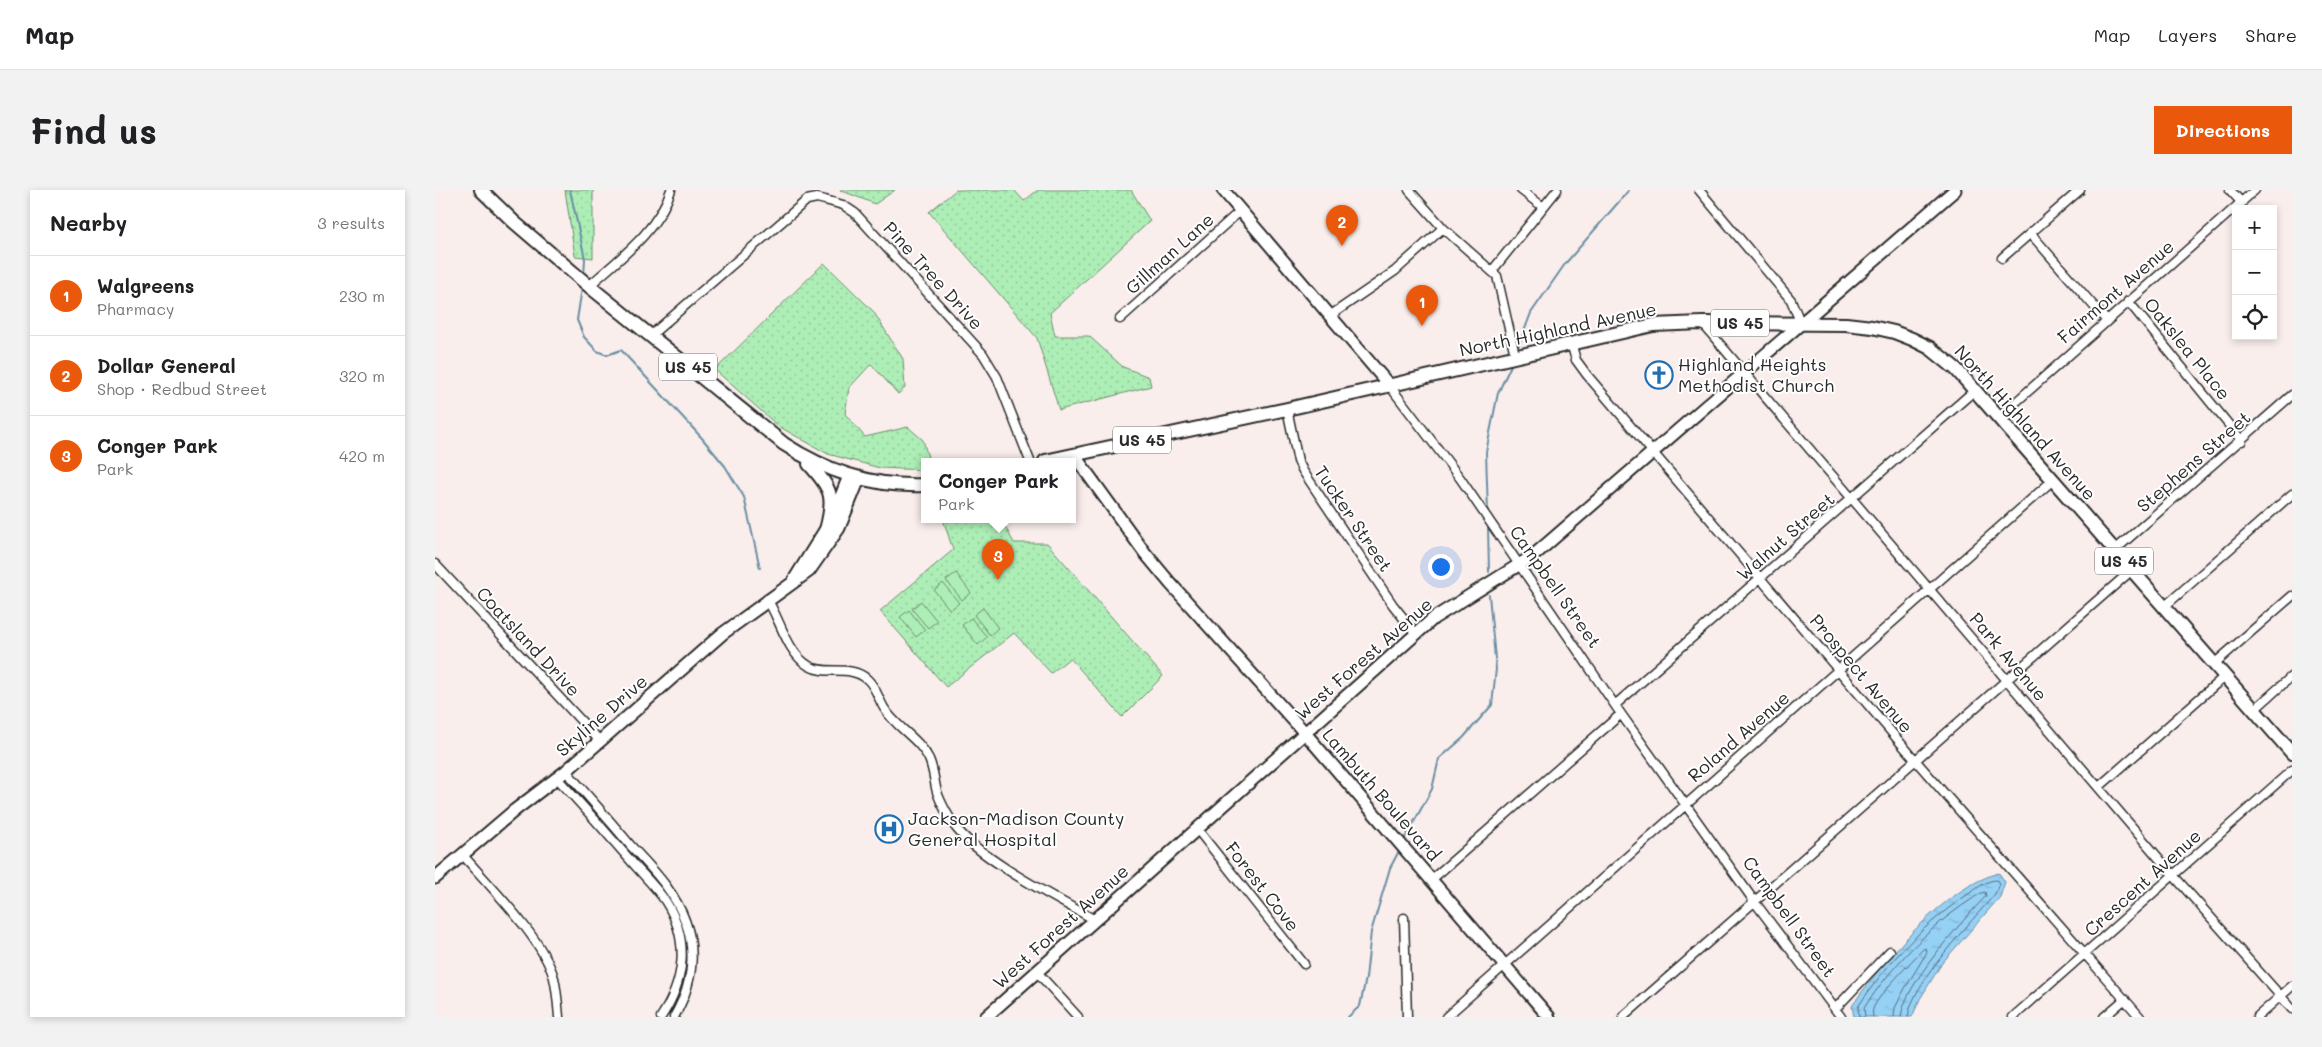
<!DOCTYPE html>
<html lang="en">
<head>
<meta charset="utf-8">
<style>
  :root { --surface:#fff; --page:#f2f2f2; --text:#202124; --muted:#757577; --line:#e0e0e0; --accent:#ea580c }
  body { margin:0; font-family:Mali,sans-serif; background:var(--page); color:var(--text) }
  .controls { position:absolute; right:15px; top:15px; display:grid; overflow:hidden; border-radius:0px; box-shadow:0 2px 8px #0003 }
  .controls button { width:45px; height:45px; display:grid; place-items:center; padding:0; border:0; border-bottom:1px solid var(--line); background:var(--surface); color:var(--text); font:25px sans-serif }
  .you { position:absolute; left:1005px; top:376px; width:18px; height:18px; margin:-12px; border:4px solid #fff; border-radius:50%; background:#1a73e8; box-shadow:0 0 0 8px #1a73e833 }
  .badge { display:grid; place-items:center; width:32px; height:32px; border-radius:50%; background:var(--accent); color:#fff; font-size:16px; font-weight:700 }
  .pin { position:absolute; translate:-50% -41px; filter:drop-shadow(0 1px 2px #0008) }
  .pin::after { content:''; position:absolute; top:26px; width:18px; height:15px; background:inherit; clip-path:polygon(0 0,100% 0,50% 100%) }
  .popup { position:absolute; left:486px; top:268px; width:155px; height:65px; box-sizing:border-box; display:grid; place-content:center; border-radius:0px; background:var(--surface); filter:drop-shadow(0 1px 4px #0005); font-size:16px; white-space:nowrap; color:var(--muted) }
  .popup b { font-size:19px; color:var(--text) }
  .popup::after { content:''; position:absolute; left:50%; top:100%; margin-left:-10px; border:10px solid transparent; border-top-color:var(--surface) }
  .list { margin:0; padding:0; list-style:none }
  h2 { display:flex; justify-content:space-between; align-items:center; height:65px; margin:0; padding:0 20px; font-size:21px }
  h2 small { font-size:16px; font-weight:400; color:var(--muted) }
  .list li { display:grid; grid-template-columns:32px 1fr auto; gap:15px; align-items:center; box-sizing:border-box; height:80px; padding:0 20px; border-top:1px solid var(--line) }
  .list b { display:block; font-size:19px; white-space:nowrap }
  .list p { margin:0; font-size:16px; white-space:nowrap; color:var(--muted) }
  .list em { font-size:16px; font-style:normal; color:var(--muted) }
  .icon { flex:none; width:28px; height:28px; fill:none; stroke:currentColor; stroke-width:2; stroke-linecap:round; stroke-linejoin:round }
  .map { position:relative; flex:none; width:1857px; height:827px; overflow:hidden; border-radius:0px }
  header { display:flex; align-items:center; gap:30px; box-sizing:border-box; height:70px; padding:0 25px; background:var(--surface); border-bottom:1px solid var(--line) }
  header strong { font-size:24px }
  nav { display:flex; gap:28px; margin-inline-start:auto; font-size:18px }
  .intro { display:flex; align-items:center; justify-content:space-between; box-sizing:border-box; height:120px; padding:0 30px }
  h1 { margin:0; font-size:35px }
  .button { padding:12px 22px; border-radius:0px; background:var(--accent); color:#fff; font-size:18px; font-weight:700 }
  main { display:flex; gap:30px; padding:0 30px }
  aside { flex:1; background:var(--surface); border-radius:0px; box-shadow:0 2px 8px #0003 }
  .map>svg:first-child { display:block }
</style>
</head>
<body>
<header>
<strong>Map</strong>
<nav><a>Map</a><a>Layers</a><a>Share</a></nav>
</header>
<div class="intro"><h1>Find us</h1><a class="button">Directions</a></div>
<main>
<aside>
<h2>Nearby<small>3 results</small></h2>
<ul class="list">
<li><span class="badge">1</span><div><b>Walgreens</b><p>Pharmacy</p></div><em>230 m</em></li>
<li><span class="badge">2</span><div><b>Dollar General</b><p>Shop · Redbud Street</p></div><em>320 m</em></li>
<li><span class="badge">3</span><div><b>Conger Park</b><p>Park</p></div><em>420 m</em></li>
</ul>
</aside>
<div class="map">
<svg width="1857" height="827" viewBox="0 0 1857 827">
  <defs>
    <pattern id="grass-dots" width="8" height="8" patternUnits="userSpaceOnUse" patternTransform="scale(1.25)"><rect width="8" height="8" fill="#adeeb6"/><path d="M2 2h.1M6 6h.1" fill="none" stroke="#95cc9d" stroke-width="1.8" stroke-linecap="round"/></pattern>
    <pattern id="water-ripples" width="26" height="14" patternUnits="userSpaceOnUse" patternTransform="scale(1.25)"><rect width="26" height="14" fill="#95d0f5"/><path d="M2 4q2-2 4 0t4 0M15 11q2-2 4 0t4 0" fill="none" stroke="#81b3d2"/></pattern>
  </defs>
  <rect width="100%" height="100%" fill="#f9eeeb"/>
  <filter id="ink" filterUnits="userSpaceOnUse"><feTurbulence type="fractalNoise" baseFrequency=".02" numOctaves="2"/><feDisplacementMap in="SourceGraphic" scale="10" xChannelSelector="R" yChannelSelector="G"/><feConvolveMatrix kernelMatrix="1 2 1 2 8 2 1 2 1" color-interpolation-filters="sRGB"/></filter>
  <g filter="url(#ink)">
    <path fill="url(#grass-dots)" stroke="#6c8c70" d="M130 0H158V68L140 66Z
      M405 0H460L440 14Z
      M521 0H579L589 11 603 0H696L715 31 615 123 620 146H654L688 177 714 187 716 196 624 220 602 148 494 22Z
      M389 73 438 121 468 169 470 198 463 204 436 174 414 198 410 224 430 247 473 237 488 250 494 271H489V280L445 278 393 264 343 236 280 180Z
      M508 329H566L579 353H612L728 486 687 527 635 468 616 483 579 443 511 497 445 421 518 360Z"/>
    <path fill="#adeeb6" stroke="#6c8c70" d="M521 383 536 403 527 410 511 390Z
      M508 393 524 413 515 420 499 400Z
      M486 411 502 431 493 438 477 419Z
      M548 418 563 438 555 445 539 425Z
      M474 420 490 440 481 447 465 427Z
      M536 428 552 447 543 455 527 435Z"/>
    <path fill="url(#water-ripples)" stroke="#6b8ea4" d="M1564 683 1570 692 1565 707 1507 773 1485 809 1477 827H1419L1417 816C1447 772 1511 696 1564 683Z"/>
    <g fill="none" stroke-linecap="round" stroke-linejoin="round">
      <path stroke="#556d7c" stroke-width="1" d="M1424 827 1423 817C1452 772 1491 732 1535 703 1544 697 1552 690 1562 690L1564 694 1560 704C1538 730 1476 794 1473 827
        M1430 827 1429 818C1456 777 1493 738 1534 711 1539 708 1544 703 1550 702L1551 706C1529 729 1468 796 1466 827
        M1438 827C1438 826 1437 820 1438 819 1442 806 1478 770 1488 759L1491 758 1492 762 1469 800 1460 818 1459 827"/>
      <path stroke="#6b8ea4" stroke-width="2" d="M135 0 150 69 149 86
        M147 98 142 130 149 147 162 161 172 165 186 160 266 247 290 276 309 307 325 378
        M1083 157 1096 123 1130 74 1194 0
        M1053 323 1051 262 1063 203 1077 173
        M1053 336 1054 382
        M968 652 997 599 1004 569 1028 548 1057 515 1061 479 1054 405
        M913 827 925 816 931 788 936 742 955 678 964 661"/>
      <g stroke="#2b2b2b" stroke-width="11">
        <path id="street" d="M974 0 1008 38 1062 86 1080 165
          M1086 0 1108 17
          M1264 0 1356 110 1366 134
          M1795 0 1807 13
          M1596 44 1671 130
          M1567 68 1645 0
          M1057 81 1122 0
          M154 96C185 68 223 41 236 0
          M1693 111 1807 251
          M896 125 960 81 1008 38
          M685 129 805 21
          M1267 133 1739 686 1857 819
          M215 146 372 10 382 8 390 10 408 15 420 23 548 164 562 187 595 271
          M1136 153 1141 170 1152 185 1481 571 1705 827
          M954 195 1025 288 1186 524 1319 711 1406 827
          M852 219 863 271 868 281 958 415 982 445
          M1564 227 1820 0
          M1680 360 1857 205
          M0 374 164 550
          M332 409C345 429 352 463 374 476 391 486 415 474 432 489 441 497 443 508 449 518 461 538 484 548 494 569 498 578 499 588 501 598 504 611 512 624 519 635 542 668 623 709 660 730
          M1729 417 1857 304
          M1779 474 1857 406
          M1180 515 1540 200
          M1819 520 1857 486
          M131 581C153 606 175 631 196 656 208 669 221 682 231 696 262 738 265 782 239 827
          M122 588C147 615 172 643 196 671 207 684 221 697 231 712 255 750 250 791 226 827
          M1665 596 1790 486
          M762 639 869 774
          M27 664C55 697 107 747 119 788 122 801 123 815 124 827
          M996 690 1186 524
          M969 728 972 827
          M602 782 643 827
          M1400 819 1455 761
          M1011 827 1618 290
          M1188 827 1697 380
          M1578 827 1857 580
          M1669 827 1690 809
          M1822 827 1857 796"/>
      </g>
      <g stroke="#2b2b2b" stroke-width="15">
        <path id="secondary" d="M788 0 954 195
          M639 265 710 363 735 393 870 543 1114 827
          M359 390 397 329 414 286
          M0 688 80 620 131 581 287 444 374 381 404 338 424 289
          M551 827 999 428 1098 366 1520 0"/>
      </g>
      <g stroke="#2b2b2b" stroke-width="16">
        <path id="primary" d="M46 0 79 32 154 96 349 254C392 282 438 297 489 295
          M610 271 852 219 1218 135 1267 133 1411 134 1437 137 1459 142 1477 149 1495 158 1521 179 1857 563
          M374 274C397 299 400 307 391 340"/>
      </g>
      <use href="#street" stroke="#fff" stroke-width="8"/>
      <use href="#secondary" stroke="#fff" stroke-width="11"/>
      <use href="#primary" stroke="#fff" stroke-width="12"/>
    </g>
  </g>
  <defs>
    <g id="church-ring" transform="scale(1.4375)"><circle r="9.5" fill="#fff" stroke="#1f6fb2" stroke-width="1.5"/><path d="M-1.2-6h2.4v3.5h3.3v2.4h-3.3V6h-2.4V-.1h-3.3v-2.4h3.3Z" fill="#1f6fb2"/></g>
    <g id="hospital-ring" transform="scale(1.4375)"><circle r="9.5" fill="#fff" stroke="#1f6fb2" stroke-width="1.5"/><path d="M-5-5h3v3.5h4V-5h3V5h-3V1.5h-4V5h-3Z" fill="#1f6fb2"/></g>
  </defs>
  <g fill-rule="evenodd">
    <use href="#church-ring" x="1224" y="185"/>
    <use href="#hospital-ring" x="454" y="639"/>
  </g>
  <g text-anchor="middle" stroke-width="4" stroke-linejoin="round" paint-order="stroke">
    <g fill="#fff" stroke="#6b6b6b" stroke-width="1">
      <rect x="1276" y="119.5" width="58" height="27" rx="4"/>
      <rect x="224" y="163.5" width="58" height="27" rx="4"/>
      <rect x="678" y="236.5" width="58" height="27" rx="4"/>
      <rect x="1660" y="357.5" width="58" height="27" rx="4"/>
    </g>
    <g font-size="16" font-weight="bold" fill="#2b2b2b">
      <text x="1305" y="139">US 45</text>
      <text x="253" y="183">US 45</text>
      <text x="707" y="256">US 45</text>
      <text x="1689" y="377">US 45</text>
    </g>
    <g font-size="18" fill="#2b2b2b" stroke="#fff">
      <text transform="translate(735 64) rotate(-42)" y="6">Gillman Lane</text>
      <text transform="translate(498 86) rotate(48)" y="6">Pine Tree Drive</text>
      <text transform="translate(1681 102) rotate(-41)" y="6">Fairmont Avenue</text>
      <text transform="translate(1123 140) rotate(-12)" y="6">North Highland Avenue</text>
      <text transform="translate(1752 159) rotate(51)" y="6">Oakslea Place</text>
      <text transform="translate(1590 233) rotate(48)" y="6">North Highland Avenue</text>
      <text transform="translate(1759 272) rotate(-41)" y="6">Stephens Street</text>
      <text transform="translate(918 329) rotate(56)" y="6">Tucker Street</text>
      <text transform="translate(1351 347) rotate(-41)" y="6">Walnut Street</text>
      <text transform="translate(1120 397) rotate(55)" y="6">Campbell Street</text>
      <text transform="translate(93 452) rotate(47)" y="6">Coatsland Drive</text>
      <text transform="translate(1573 467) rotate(50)" y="6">Park Avenue</text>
      <text transform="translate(929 469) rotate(-41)" y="6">West Forest Avenue</text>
      <text transform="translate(1426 484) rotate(50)" y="6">Prospect Avenue</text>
      <text transform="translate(167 526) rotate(-41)" y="6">Skyline Drive</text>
      <text transform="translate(1304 547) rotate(-41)" y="6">Roland Avenue</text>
      <text transform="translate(946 605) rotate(49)" y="6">Lambuth Boulevard</text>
      <text transform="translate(1708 693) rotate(-42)" y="6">Crescent Avenue</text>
      <text transform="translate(827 697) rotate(52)" y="6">Forest Cove</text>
      <text transform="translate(1354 727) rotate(54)" y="6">Campbell Street</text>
      <text transform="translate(626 737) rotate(-42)" y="6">West Forest Avenue</text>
    </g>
    <g font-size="18" fill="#2b2b2b" stroke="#fff" text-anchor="start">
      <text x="1243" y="181">Highland Heights<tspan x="1243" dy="21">Methodist Church</tspan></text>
      <text x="473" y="635">Jackson-Madison County<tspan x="473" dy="21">General Hospital</tspan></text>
    </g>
  </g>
</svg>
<div class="controls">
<button>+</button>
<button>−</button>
<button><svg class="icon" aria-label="locate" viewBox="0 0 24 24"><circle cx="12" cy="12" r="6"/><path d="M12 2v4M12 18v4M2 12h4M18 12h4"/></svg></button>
</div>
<div class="you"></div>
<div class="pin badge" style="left:987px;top:136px">1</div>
<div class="pin badge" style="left:907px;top:56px">2</div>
<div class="pin badge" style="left:563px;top:390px">3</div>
<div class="popup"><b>Conger Park</b>Park</div>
</div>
</main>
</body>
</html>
